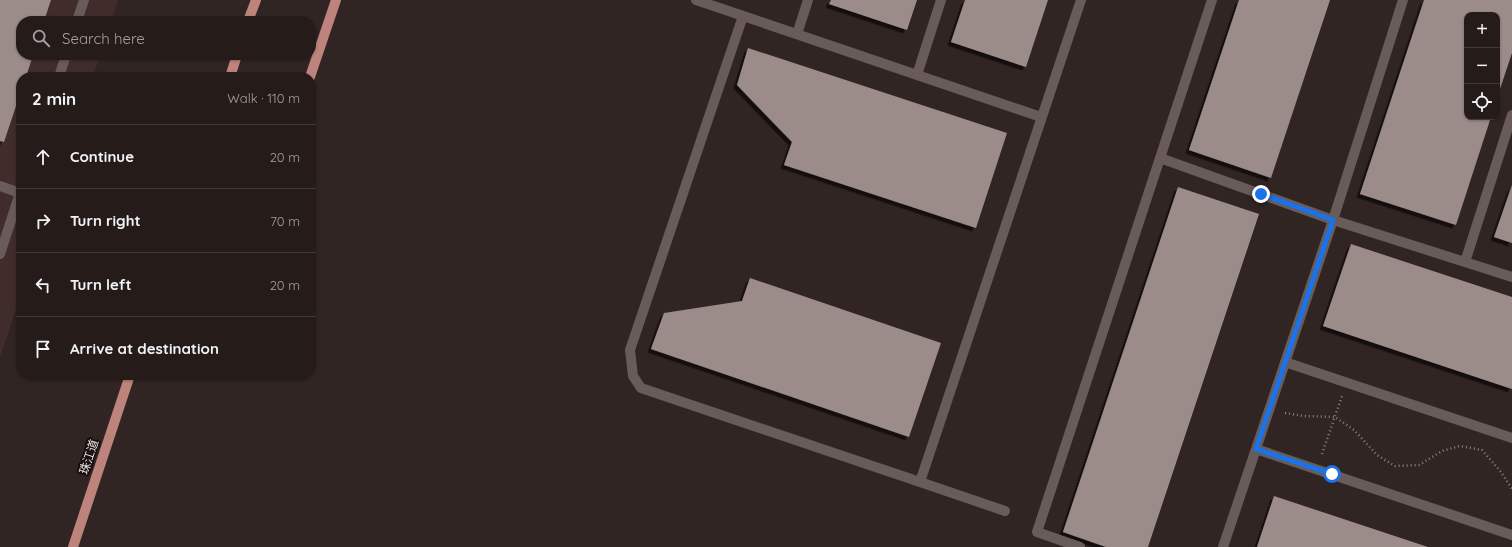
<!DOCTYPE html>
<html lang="en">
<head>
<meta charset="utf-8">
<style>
  :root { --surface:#251c1a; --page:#312927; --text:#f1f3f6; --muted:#a3a1a2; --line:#423a39 }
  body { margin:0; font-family:Quicksand,"Noto Sans SC",sans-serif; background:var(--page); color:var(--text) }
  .controls { position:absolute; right:12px; top:12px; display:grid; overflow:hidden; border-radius:8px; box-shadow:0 1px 3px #0004 }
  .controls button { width:36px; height:36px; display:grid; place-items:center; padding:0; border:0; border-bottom:1px solid var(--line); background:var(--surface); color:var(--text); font:20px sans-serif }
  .stop { position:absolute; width:12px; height:12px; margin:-9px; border:3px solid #1a73e8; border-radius:50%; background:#fff }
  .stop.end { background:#1a73e8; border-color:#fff; box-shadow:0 1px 4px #0008 }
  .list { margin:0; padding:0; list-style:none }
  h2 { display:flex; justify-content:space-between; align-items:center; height:52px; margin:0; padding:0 16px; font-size:17px }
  h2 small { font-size:13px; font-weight:400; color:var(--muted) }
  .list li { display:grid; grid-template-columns:26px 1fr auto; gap:12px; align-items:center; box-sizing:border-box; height:64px; padding:0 16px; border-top:1px solid var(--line) }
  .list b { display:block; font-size:15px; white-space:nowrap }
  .list em { font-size:13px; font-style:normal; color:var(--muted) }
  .icon { flex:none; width:22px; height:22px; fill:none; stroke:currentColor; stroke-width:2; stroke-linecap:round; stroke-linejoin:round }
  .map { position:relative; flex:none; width:1512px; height:547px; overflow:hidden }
  .search { position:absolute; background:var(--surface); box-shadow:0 1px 3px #0004; left:16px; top:16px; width:300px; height:44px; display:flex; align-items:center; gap:10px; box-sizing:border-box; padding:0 14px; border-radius:16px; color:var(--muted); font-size:15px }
  .panel { position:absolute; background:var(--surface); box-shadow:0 1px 3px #0004; left:16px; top:72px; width:300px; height:308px; border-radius:16px }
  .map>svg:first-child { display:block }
</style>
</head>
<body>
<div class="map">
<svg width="1512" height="547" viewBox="0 0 1512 547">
  <defs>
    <filter id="shadow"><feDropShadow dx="-3.5" dy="3.5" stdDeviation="0" flood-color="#0009"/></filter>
  </defs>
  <rect width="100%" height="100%" fill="#312523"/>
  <path fill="#402d2b" d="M0 0H118L111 21H21V55H100L93 77H21V294L0 357Z"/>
  <path fill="#9b8b89" filter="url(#shadow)" d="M0 0H51L44 21H21V55H33L26 77H21V91L4 142 0 141Z
    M831 0H917L907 30 829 4Z
    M965 0H1048L1026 67 951 42Z
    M1239 0H1330L1271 178 1189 150Z
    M1424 0H1512V53L1497 98V15H1467V117H1491L1456 225 1360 194Z
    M748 48 1007 133 976 228 784 165 792 142 737 85Z
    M1512 185V243L1494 237Z
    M1178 187 1259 214 1148 547H1106L1063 532Z
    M1351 244 1512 297V389L1323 326Z
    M750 278 941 343 909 437 651 349 664 313 742 301Z
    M1274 496 1428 547H1257Z"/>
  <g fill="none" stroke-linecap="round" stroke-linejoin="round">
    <path stroke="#8c8180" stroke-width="2.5" stroke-dasharray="1 3" stroke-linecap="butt" d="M1285 413 1304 416 1335 417 1354 430 1377 455 1395 466 1419 465 1442 451 1460 446 1482 450 1501 472 1512 489
      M1322 454 1342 396"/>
    <path stroke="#695b59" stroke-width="10" d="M696 0 1041 117
      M1403 0 1333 220 1512 277
      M743 16 630 350 633 376 641 388 920 482 1081 0
      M77 21 84 0
      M797 34 808 0
      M917 75 941 0
      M59 77 66 55
      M1160 158 1333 220 1223 547
      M0 186 20 193
      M0 254 21 190
      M1465 262 1512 115
      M1285 362 1512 438
      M1256 449 1512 535
      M920 482 1005 511
      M1080 547 1037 532 1212 0"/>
    <path stroke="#bd837c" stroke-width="10" d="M248 21 256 0
      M230 77 237 55
      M310 77 336 0
      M73 547 130 375"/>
  </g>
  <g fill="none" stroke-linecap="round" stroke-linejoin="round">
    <path stroke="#1a73e8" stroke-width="5" d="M1261 194 1333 220 1256 449 1332 474"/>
  </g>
  <g text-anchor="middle" stroke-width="4" stroke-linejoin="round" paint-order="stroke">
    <g font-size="12" fill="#ebe2e1" stroke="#150f0f">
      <text transform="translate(89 457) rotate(-72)" y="4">珠江道</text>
    </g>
  </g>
</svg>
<div class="controls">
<button>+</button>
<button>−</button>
<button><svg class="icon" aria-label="locate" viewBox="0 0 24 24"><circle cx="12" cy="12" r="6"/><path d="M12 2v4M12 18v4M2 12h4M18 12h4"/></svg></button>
</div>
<div class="stop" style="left:1332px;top:474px"></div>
<div class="stop end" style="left:1261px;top:194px"></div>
<div class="search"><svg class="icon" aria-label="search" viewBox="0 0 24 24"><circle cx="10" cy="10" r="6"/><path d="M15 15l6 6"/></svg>Search here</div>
<section class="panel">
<h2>2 min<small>Walk · 110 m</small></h2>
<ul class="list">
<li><svg class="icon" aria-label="ahead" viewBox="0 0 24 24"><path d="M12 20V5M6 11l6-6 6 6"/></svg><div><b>Continue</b></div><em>20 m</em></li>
<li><svg class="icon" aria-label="right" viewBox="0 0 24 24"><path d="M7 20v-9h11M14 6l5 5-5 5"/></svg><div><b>Turn right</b></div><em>70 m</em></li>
<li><svg class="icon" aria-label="left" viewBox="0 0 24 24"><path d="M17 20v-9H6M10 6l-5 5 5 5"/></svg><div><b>Turn left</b></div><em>20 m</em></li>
<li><svg class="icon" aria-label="arrive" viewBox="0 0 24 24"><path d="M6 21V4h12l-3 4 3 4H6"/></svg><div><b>Arrive at destination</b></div></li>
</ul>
</section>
</div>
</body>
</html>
